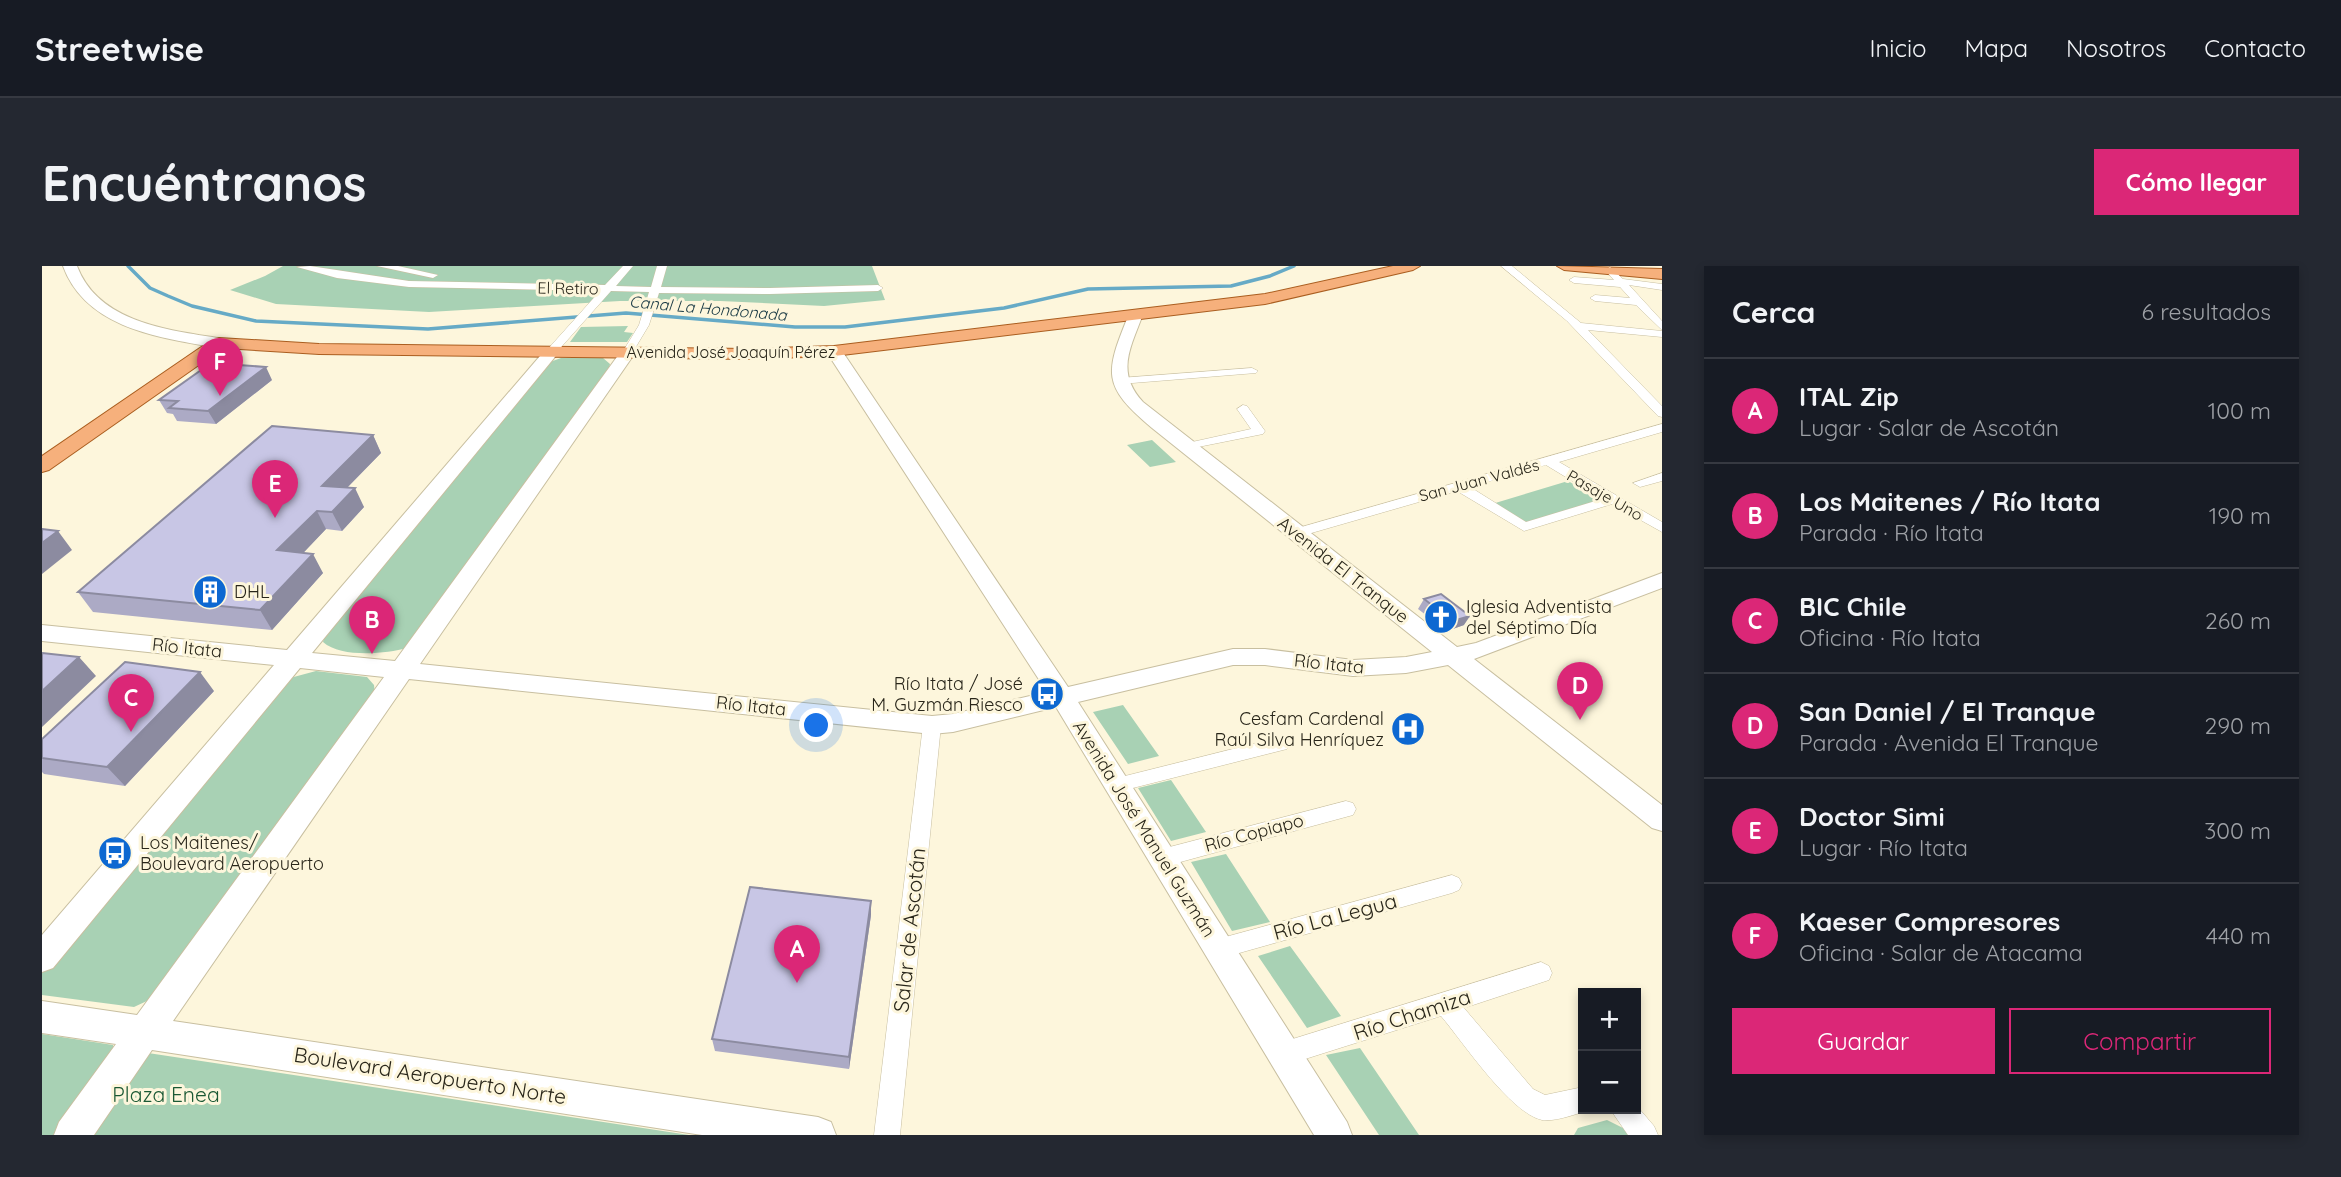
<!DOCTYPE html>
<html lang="es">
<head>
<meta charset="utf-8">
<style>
  :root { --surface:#171b24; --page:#242831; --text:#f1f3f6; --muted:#9ea1a6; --line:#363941; --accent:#db2777 }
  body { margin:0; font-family:Quicksand,sans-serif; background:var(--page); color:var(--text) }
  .controls { position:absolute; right:21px; bottom:21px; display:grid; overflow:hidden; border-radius:0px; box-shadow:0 4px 10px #0003 }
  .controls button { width:63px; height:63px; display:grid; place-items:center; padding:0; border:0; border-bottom:2px solid var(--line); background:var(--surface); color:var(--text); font:35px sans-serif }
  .you { position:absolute; left:775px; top:460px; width:24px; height:24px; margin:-18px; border:5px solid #fff; border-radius:50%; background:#1a73e8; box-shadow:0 0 0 10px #1a73e833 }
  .badge { display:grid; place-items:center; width:46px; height:46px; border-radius:50%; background:var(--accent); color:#fff; font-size:23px; font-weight:700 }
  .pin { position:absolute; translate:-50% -58px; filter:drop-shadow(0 2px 4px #0008) }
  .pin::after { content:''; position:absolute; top:37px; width:24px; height:21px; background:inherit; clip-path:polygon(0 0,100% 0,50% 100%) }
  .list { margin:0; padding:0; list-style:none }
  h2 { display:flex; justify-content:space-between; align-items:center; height:91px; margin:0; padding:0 28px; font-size:30px }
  h2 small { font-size:23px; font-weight:400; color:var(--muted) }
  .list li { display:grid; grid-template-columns:46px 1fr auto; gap:21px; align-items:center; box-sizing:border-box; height:105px; padding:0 28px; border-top:2px solid var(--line) }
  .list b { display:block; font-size:26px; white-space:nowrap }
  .list p { margin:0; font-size:23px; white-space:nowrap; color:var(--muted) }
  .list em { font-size:23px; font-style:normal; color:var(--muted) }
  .actions { display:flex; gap:14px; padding:21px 28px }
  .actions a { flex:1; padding:16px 0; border:2px solid var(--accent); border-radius:0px; text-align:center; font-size:24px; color:var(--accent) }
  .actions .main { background:var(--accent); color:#fff }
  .map { position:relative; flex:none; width:1620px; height:869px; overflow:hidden; border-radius:0px }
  header { display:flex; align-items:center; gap:42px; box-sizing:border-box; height:98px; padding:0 35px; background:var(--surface); border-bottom:2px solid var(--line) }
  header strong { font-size:33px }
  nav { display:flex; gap:38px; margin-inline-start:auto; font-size:24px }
  .intro { display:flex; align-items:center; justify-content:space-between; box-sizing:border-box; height:168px; padding:0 42px }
  h1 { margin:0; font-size:49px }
  .button { padding:18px 32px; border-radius:0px; background:var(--accent); color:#fff; font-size:24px; font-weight:700 }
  main { display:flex; gap:42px; padding:0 42px }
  aside { flex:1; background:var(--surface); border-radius:0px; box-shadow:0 4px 10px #0003 }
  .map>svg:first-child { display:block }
</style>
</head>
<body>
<header>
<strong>Streetwise</strong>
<nav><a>Inicio</a><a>Mapa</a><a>Nosotros</a><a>Contacto</a></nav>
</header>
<div class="intro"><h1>Encuéntranos</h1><a class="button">Cómo llegar</a></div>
<main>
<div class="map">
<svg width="1620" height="869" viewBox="0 0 1620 869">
  <rect width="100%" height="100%" fill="#fdf6dc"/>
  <path fill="#a8d1b4" d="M241 0H830L843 34 782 40 678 35H578L387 46 234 38 188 24 223 10Z
    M586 60 582 66 591 67 585 76H528L539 61Z
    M519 92H561L568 98 567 103 365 382C343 388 299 392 281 376L283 368 508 96Z
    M1110 174 1134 196 1108 201 1085 179Z
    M1526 215 1560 234 1482 258 1450 238Z
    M274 405 325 411 332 419 333 430 107 734 92 741 0 729V707L238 420 248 412Z
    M1081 439 1117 490 1086 498 1051 446Z
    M1129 514 1164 566 1129 575 1096 522Z
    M1184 588 1228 656 1190 665 1149 596Z
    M1248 680 1299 750 1265 762 1216 690Z
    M0 768 71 779 72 790 20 869H0Z
    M1318 782 1377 869H1337L1284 789Z
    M106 787 647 869H48Z
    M1565 854 1581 862 1586 869H1532L1536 862Z"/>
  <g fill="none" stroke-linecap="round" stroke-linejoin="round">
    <path stroke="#66aac6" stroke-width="3.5" d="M86 0 108 22 126 30 150 40 214 55 386 63 584 47 753 61H803L962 42 1046 23 1189 20 1228 10 1252 0"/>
    <g stroke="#c8bfa0" stroke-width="1">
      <path id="street" d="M268 0 367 15 563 19 581 0H591L574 20 609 21 615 0H625L619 21 728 22 836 19 841 22 836 25 728 28 617 27 607 59 589 89 585 90 580 87 597 59 607 26 569 25 513 88 509 89 504 86 505 84 558 25 367 21 295 12 255 1Z
        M335 0H356L396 9 391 12Z
        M1459 0H1470L1539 57 1620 65V71L1546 64 1620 140V151L1616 150 1525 55Z
        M1568 1 1581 13 1620 18V24L1587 19 1620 55V64L1594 39 1553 35 1548 32 1553 29 1588 32 1578 21 1532 17 1527 14 1532 11 1572 14 1563 4Z
        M1210 102 1216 105 1214 107 1078 118 1072 115 1078 112Z
        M1201 139 1205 140 1223 165 1221 168 1141 184V178L1209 163 1195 143Z
        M1620 158V166L1517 196 1620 256V266L1570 238 1482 265 1415 225 1259 270H1249L1247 267 1249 264ZM1504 199 1560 233 1484 256 1428 221Z
        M1620 207V215L1598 221 1591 217Z
        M890 452 896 454 899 459 858 869H832L881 459 884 454Z
        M1239 471 1245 473 1248 478 1245 483 1075 526 1068 524 1065 519 1068 514 1075 512Z
        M1304 535 1311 537 1314 543 1311 549 1120 601 1113 598 1110 592 1113 586 1120 583Z
        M1410 609 1417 612 1420 618 1417 624 1410 627 1176 693 1168 690 1165 683 1168 676 1176 673Z
        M1499 696 1507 700 1510 707 1507 714 1422 742 1491 823 1503 829 1541 821V843H1548C1536 848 1512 856 1500 854 1468 847 1421 776 1399 750L1241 800 1232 796 1229 788 1232 780 1241 776Z
        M1594 839 1612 860 1616 869H1586L1568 843H1594Z"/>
    </g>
    <g stroke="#c8bfa0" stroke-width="2">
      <path id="secondary" d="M21 0H35C56 56 125 64 177 72L185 77 177 82C119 72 44 63 21 0Z
        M1094 44 1101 48C1089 81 1073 106 1101 136L1415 381 1434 377 1620 307V322L1432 393 1620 539V565L1610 562 1406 399 1364 407 1311 410 1223 399H1191L1036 436 1305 856 1310 869H1272L1014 441 911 466 890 468 367 413 131 755 776 851 789 856 794 869H660L110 784 52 869H12L17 856 74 778 0 767V735L95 749 342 411 258 402 11 702 0 706V669L232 399 0 375V359L245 384 504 83 509 81 517 86 270 387 353 395 580 84 585 82 593 87 378 398 890 450 911 448 1005 426 784 85 792 80 800 85 1026 421 1191 383H1223L1311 394 1364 391 1390 386 1110 162C1059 119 1063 107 1087 48Z"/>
    </g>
    <g stroke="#aa5e20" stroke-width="2">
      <path id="primary" d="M1351 0H1378L1371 4 1223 38 792 90 708 93 277 88 181 82 7 204 0 206V190L171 73 177 72 277 78 708 83 792 80 1223 28Z
        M1515 0 1620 3V13L1522 4Z"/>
    </g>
    <use href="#street" fill="#fff" fill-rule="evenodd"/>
    <use href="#secondary" fill="#fff" fill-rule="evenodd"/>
    <use href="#primary" fill="#f6b07c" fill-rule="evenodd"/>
  </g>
  <path fill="#acaac5" d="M230 114 174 158 135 155 131 148 125 147 117 134Z
    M331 169 339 187 305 222 322 241 300 265 284 263 261 287 281 307 230 364 51 346 36 326Z
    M1382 333 1422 359 1405 365 1376 343Z
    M172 425 83 520 2 508 0 506V473Z
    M829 649 807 803 673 785 670 773Z"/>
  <path fill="#8c8ba0" d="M224 101 230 114 174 158 166 145Z
    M331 169 339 187 289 238 280 220Z
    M313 222 322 241 300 265 290 246Z
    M275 245 284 263 246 303 235 284Z
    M16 265 30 284 0 308V277Z
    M271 288 281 307 230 364 218 344Z
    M1428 350 1422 359 1405 365 1411 355Z
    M37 391 54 410 0 461V425Z
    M158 406 172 425 83 520 65 501Z
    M829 635V649L807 803V791Z"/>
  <path fill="#c8c6e5" stroke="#8c8ba0" stroke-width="2" d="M169 97 224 101 166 145 127 142 136 135 117 134Z
    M230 160 331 169 280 220 313 222 290 246 275 245 235 284 271 288 218 344 36 326Z
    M0 263 16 265 0 277Z
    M1399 328 1428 350 1411 355 1382 333Z
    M0 387 37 391 0 425Z
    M83 396 158 406 65 501 0 492V473Z
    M708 621 829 635 807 791 670 773Z"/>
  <defs>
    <g id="building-disc" transform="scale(1.75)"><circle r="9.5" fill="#0d68d1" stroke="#fdf6dc"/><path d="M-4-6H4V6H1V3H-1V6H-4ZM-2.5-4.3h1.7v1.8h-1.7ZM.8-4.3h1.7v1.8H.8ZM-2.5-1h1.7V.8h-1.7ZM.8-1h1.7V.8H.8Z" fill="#fff"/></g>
    <g id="church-disc" transform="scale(1.75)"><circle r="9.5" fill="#0d68d1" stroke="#fdf6dc"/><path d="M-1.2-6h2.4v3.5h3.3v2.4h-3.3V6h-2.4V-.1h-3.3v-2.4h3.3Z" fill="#fff"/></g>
    <g id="bus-disc" transform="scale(1.75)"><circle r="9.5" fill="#0d68d1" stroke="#fdf6dc"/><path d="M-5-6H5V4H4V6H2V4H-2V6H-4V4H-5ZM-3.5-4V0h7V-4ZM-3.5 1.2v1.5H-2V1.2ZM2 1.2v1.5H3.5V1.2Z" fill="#fff"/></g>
    <g id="hospital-disc" transform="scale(1.75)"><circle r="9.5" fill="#0d68d1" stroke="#fdf6dc"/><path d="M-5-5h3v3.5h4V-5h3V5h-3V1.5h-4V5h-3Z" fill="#fff"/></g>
  </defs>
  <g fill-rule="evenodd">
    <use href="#building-disc" x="168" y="326"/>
    <use href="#church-disc" x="1399" y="351"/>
    <use href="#bus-disc" x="1005" y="428"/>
    <use href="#hospital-disc" x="1366" y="463"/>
    <use href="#bus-disc" x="73" y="587"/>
  </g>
  <g text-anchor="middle" stroke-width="6" stroke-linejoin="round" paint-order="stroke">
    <g font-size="16" fill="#29261a" stroke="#fdf6dc">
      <text transform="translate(526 22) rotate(1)" y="6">El Retiro</text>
      <text x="689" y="92">Avenida José Joaquín Pérez</text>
      <text transform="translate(1437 214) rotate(-15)" y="6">San Juan Valdés</text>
      <text transform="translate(1563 229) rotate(30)" y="6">Pasaje Uno</text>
    </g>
    <g font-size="16" font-style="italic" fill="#153642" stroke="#fdf6dc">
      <text transform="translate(666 42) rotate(5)" y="6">Canal La Hondonada</text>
    </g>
    <g font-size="18" fill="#29261a" stroke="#fdf6dc">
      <text transform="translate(1301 304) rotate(38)" y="6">Avenida El Tranque</text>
      <text transform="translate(145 382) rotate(6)" y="6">Río Itata</text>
      <text transform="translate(1287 398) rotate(6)" y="6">Río Itata</text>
      <text transform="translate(709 440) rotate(6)" y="6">Río Itata</text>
      <text transform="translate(1102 563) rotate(58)" y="6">Avenida José Manuel Guzmán</text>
      <text transform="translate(1212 567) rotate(-15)" y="6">Río Copiapo</text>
    </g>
    <g font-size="18" fill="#29261a" stroke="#fdf6dc" text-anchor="start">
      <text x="192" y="332">DHL</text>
      <text x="1424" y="347">Iglesia Adventista<tspan x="1424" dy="21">del Séptimo Día</tspan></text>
      <text x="981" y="424" text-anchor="end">Río Itata / José<tspan x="981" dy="21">M. Guzmán Riesco</tspan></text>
      <text x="1342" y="459" text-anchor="end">Cesfam Cardenal<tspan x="1342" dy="21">Raúl Silva Henríquez</tspan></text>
      <text x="98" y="583">Los Maitenes/<tspan x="98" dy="21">Boulevard Aeropuerto</tspan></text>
    </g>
    <g font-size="21" fill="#29261a" stroke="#fdf6dc">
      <text transform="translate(1293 651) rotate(-15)" y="7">Río La Legua</text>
      <text transform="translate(868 664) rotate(-84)" y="7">Salar de Ascotán</text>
      <text transform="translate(1370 749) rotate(-18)" y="7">Río Chamiza</text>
      <text transform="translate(388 810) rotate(9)" y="7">Boulevard Aeropuerto Norte</text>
    </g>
    <g font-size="21" fill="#1b5934" stroke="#fdf6dc">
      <text x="124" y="836">Plaza Enea</text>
    </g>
  </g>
</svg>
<div class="controls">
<button>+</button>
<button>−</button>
</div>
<div class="you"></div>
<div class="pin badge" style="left:755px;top:717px">A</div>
<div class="pin badge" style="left:330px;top:388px">B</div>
<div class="pin badge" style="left:89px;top:466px">C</div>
<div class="pin badge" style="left:1538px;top:454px">D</div>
<div class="pin badge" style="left:233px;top:252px">E</div>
<div class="pin badge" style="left:178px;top:130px">F</div>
</div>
<aside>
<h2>Cerca<small>6 resultados</small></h2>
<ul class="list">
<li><span class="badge">A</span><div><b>ITAL Zip</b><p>Lugar · Salar de Ascotán</p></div><em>100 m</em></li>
<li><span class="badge">B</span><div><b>Los Maitenes / Río Itata</b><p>Parada · Río Itata</p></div><em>190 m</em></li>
<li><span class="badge">C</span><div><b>BIC Chile</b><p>Oficina · Río Itata</p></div><em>260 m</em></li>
<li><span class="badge">D</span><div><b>San Daniel / El Tranque</b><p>Parada · Avenida El Tranque</p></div><em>290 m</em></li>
<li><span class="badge">E</span><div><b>Doctor Simi</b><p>Lugar · Río Itata</p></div><em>300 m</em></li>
<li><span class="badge">F</span><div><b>Kaeser Compresores</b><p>Oficina · Salar de Atacama</p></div><em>440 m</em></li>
</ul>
<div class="actions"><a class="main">Guardar</a><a>Compartir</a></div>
</aside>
</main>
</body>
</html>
